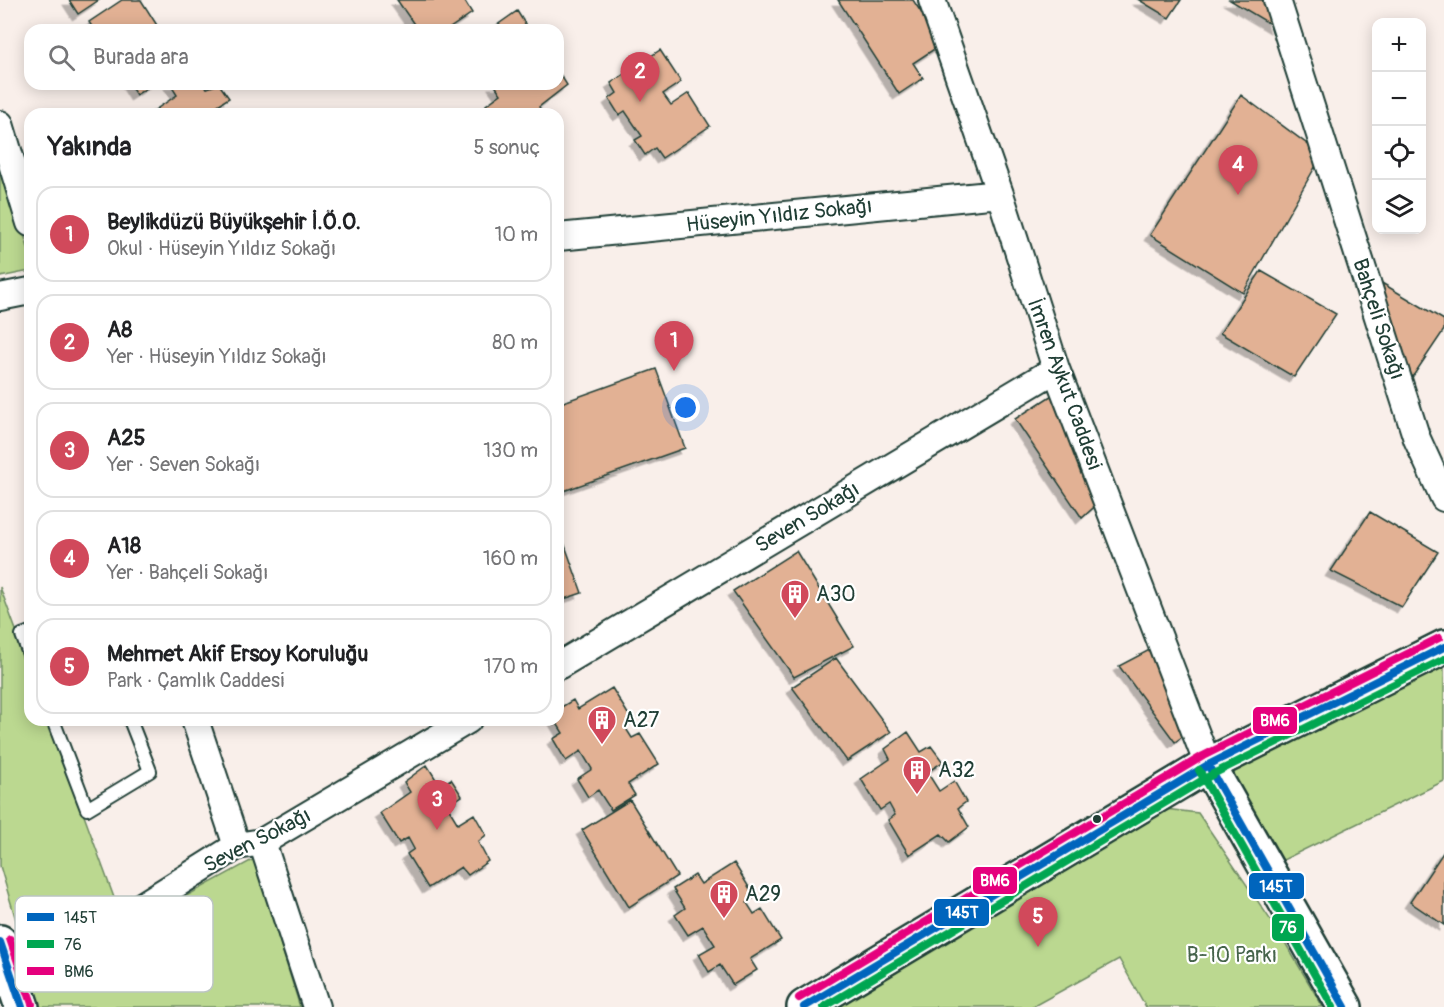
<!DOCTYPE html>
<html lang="tr">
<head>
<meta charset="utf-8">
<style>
  :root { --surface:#fff; --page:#f2f2f2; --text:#202124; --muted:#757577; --line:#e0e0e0; --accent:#d1495b }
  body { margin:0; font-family:Pangolin,sans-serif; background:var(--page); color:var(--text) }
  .controls { position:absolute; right:18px; top:18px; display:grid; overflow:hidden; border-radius:12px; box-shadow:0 3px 15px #0003 }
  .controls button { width:54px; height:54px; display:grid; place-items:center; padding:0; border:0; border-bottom:2px solid var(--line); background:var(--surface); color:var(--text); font:30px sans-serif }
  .you { position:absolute; left:686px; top:408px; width:21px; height:21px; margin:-15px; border:4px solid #fff; border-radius:50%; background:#1a73e8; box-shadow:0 0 0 9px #1a73e833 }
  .badge { display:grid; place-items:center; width:39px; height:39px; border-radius:50%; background:var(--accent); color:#fff; font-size:20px; font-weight:700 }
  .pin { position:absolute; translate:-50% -50px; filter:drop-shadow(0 2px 3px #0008) }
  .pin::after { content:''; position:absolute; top:32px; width:21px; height:18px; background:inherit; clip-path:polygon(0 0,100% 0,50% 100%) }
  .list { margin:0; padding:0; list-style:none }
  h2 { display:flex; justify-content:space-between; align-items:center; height:78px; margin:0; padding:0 24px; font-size:26px }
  h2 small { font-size:20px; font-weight:400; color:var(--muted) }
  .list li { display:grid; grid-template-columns:39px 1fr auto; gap:18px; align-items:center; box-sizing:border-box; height:96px; margin:0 12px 12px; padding:0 12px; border:2px solid var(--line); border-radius:18px }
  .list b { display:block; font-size:22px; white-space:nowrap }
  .list p { margin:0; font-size:20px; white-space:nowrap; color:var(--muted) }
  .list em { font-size:20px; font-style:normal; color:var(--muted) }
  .icon { flex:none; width:33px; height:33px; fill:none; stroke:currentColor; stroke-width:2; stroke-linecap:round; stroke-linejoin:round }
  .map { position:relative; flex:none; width:1444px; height:1007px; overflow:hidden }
  .search { position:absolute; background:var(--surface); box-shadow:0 3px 15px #0003; left:24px; top:24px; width:540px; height:66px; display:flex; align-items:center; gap:15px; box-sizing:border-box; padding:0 21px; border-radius:18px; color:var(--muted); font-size:22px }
  .panel { position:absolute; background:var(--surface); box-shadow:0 3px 15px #0003; left:24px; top:108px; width:540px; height:618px; border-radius:18px }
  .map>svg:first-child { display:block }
</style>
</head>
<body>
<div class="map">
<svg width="1444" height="1007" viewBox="0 0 1444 1007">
  <defs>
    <filter id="shadow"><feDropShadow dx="-5.5" dy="5.5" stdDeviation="0" flood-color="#0004"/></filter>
  </defs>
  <rect width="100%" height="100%" fill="#f9efea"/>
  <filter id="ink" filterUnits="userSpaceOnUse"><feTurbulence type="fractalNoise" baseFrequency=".0167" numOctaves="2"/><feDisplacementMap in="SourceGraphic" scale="12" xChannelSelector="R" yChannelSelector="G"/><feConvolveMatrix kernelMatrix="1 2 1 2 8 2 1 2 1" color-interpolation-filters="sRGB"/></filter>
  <g filter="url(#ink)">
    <path fill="#bbd890" stroke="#6d8a62" stroke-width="1.5" d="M0 158 30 254V271L0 277Z
      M0 587 30 668V720H49L116 903 21 937 0 866Z
      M1444 662V781L1279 862 1228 762Z
      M1165 809 1198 813 1280 934 1323 1007H1146L1119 959 1032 1007H835Z
      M254 859 300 1007H33L19 966 122 931Z"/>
    <path fill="#e2b194" stroke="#1f3d34" stroke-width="1.5" filter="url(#shadow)" d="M69 0H99L78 14Z
      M122 0H141L160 30H94L89 22Z
      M397 0H464L472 13 447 30H418Z
      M838 0H913L942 44 913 63 923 78 899 94Z
      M1139 0H1181L1169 18Z
      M1230 0H1268L1275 27Z
      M517 11 529 30H490Z
      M660 50 681 82 663 94 671 105 689 93 710 126 662 158 655 148 645 155 635 140 642 136 625 111 619 115 609 99 617 93 611 83Z
      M558 71 567 85 539 107 543 114H493L486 105 501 94 494 84H558Z
      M129 84H153L136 95Z
      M170 84H204L207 88 219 84 229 98 213 108 217 114H149L177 95Z
      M1241 95 1322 155 1243 293 1150 235Z
      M1261 271 1336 314 1294 377 1220 333Z
      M1375 279 1444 320V330L1407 385Z
      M656 369 685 448 558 493V404Z
      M1060 390 1102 500 1082 518 1015 419Z
      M1370 512 1438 552 1402 607 1331 571Z
      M558 526 582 593 558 601Z
      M796 551 854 646 794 677 733 591Z
      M1157 646 1186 734 1175 742 1119 666Z
      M836 658 891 732 847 761 792 687Z
      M612 688 633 722 625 727 632 738 640 734 659 764 628 784 635 795 611 810 598 790 588 797 577 779 592 769 581 751 566 761 553 739 563 733 555 720H558V709L573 700 578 709Z
      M908 732 921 752 931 746 943 762 927 772 939 791 954 781 966 802 958 808 969 827 949 842 941 834 909 855 888 820 895 815 889 804 880 810 861 779 890 759 885 749Z
      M427 765 440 786 451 779 462 796 447 806 458 824 474 814 486 835 478 842 488 861 468 875 461 867 428 888 407 854 414 849 408 838 399 843 380 813 410 792 404 782Z
      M630 800 677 876 629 907 582 830Z
      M1444 851V925L1410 902Z
      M734 863 755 897 747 903 754 914 762 909 781 940 750 959 757 970 733 985 720 965 709 972 699 954 715 945 703 926 688 935 675 915 685 908 673 889 695 875 701 884Z"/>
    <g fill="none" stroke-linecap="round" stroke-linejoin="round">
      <g stroke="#1f3d34" stroke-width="16">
        <path id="lane" d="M30 632 22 635 30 657
          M53 720 87 809 150 771 130 720"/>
      </g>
      <g stroke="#1f3d34" stroke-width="30">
        <path id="street" d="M932 0 1000 194 1056 369 1208 765
          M1277 0 1417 439 1444 498
          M0 124 30 223
          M558 237 1000 194
          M0 297 30 291
          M558 666 1056 369
          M195 720 237 846
          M262 842 316 1007
          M5 957 140 907 237 846 262 842 468 720"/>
      </g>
      <g stroke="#1f3d34" stroke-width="38">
        <path id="secondary" d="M1208 765 1345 1007
          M0 942 22 1007
          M804 1007 1208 765 1444 647"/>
      </g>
      <use href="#lane" stroke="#fff" stroke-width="12"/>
      <use href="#street" stroke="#fff" stroke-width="26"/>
      <use href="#secondary" stroke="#fff" stroke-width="33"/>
      <g stroke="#fff" stroke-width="12">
        <path id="bus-1" d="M1208 765 1345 1007
          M0 942 22 1007
          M804 1007 1208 765 1444 647"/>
      </g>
      <g stroke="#fff" stroke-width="12">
        <path id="bus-2" d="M1199 770 1333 1007
          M824 1007 1213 774 1444 659"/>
      </g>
      <g stroke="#fff" stroke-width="12">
        <path id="bus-3" d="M10 939 32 1004
          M799 998 1203 756 1439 638"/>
      </g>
      <use href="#bus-1" stroke="#0065bd" stroke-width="8"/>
      <use href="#bus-2" stroke="#00a651" stroke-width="8"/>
      <use href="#bus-3" stroke="#e5007d" stroke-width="8"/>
    </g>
  </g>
  <defs>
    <g id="building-pin" transform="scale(1.5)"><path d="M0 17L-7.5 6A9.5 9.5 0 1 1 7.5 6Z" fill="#d1495b" stroke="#fff"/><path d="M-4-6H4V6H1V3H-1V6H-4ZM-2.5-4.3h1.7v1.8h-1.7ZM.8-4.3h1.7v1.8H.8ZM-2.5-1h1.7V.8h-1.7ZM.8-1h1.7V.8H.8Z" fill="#fff"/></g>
  </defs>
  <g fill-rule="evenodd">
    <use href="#building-pin" x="795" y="594"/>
    <use href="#building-pin" x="602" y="720"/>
    <use href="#building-pin" x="917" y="770"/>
    <use href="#building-pin" x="724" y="894"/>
  </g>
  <circle fill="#1f3d34" stroke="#fff" stroke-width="2" cx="1097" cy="819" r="5"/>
  <g text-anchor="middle" stroke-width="4.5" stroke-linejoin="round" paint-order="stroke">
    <g font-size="21" fill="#1f3d34" stroke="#fff">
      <text transform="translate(779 215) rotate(-6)" y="7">Hüseyin Yıldız Sokağı</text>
      <text transform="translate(1379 319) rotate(72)" y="7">Bahçeli Sokağı</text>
      <text transform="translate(1065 384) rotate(70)" y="7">İmren Aykut Caddesi</text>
      <text transform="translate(807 517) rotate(-31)" y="7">Seven Sokağı</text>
      <text transform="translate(257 840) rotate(-27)" y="7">Seven Sokağı</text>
    </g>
    <g font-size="21" fill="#1f3d34" stroke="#fff" text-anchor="start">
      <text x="816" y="601">A30</text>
      <text x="623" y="727">A27</text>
      <text x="938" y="777">A32</text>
      <text x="745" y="901">A29</text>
    </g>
    <g font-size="21" fill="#46644b" stroke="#fff">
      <text x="1232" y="962">B-10 Parkı</text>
    </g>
  </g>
  <rect x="15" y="896" width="198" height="96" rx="9" fill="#fff" stroke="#bcc5c2" stroke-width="1.5"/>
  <rect x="27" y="913" width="27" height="8" fill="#0065bd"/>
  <rect x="27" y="940" width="27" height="8" fill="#00a651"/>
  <rect x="27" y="967" width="27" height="8" fill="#e5007d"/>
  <g font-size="16" fill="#1f3d34">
    <text x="64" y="923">145T</text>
    <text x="64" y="950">76</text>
    <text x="64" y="977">BM6</text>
  </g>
  <g stroke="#fff" stroke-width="2">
    <rect x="1252" y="706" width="46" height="29" rx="6" fill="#e5007d"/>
    <rect x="972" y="866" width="46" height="29" rx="6" fill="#e5007d"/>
    <rect x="1248" y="872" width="57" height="28" rx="6" fill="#0065bd"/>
    <rect x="933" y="898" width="57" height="29" rx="6" fill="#0065bd"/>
    <rect x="1271" y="913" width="34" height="29" rx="6" fill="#00a651"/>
  </g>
  <g font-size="16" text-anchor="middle" font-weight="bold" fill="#fff">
    <text x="1275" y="726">BM6</text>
    <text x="995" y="886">BM6</text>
    <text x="1276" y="892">145T</text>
    <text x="962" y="918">145T</text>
    <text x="1288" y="933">76</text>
  </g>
</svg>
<div class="controls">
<button>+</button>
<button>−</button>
<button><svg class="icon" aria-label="locate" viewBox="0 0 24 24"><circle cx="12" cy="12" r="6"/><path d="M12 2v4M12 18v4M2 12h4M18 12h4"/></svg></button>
<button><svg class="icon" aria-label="layers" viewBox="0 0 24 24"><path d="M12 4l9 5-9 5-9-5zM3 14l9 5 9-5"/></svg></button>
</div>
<div class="you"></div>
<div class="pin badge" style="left:674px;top:371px">1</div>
<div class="pin badge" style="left:640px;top:102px">2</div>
<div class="pin badge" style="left:437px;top:830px">3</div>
<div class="pin badge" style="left:1238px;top:195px">4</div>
<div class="pin badge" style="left:1038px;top:947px">5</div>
<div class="search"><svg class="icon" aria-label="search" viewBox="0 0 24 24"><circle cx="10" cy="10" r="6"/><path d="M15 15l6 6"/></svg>Burada ara</div>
<section class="panel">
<h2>Yakında<small>5 sonuç</small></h2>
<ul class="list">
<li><span class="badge">1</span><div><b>Beylikdüzü Büyükşehir İ.Ö.O.</b><p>Okul · Hüseyin Yıldız Sokağı</p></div><em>10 m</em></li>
<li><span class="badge">2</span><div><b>A8</b><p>Yer · Hüseyin Yıldız Sokağı</p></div><em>80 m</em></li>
<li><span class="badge">3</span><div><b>A25</b><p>Yer · Seven Sokağı</p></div><em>130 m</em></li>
<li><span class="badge">4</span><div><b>A18</b><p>Yer · Bahçeli Sokağı</p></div><em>160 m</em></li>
<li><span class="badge">5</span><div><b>Mehmet Akif Ersoy Koruluğu</b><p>Park · Çamlık Caddesi</p></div><em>170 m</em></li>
</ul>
</section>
</div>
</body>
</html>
